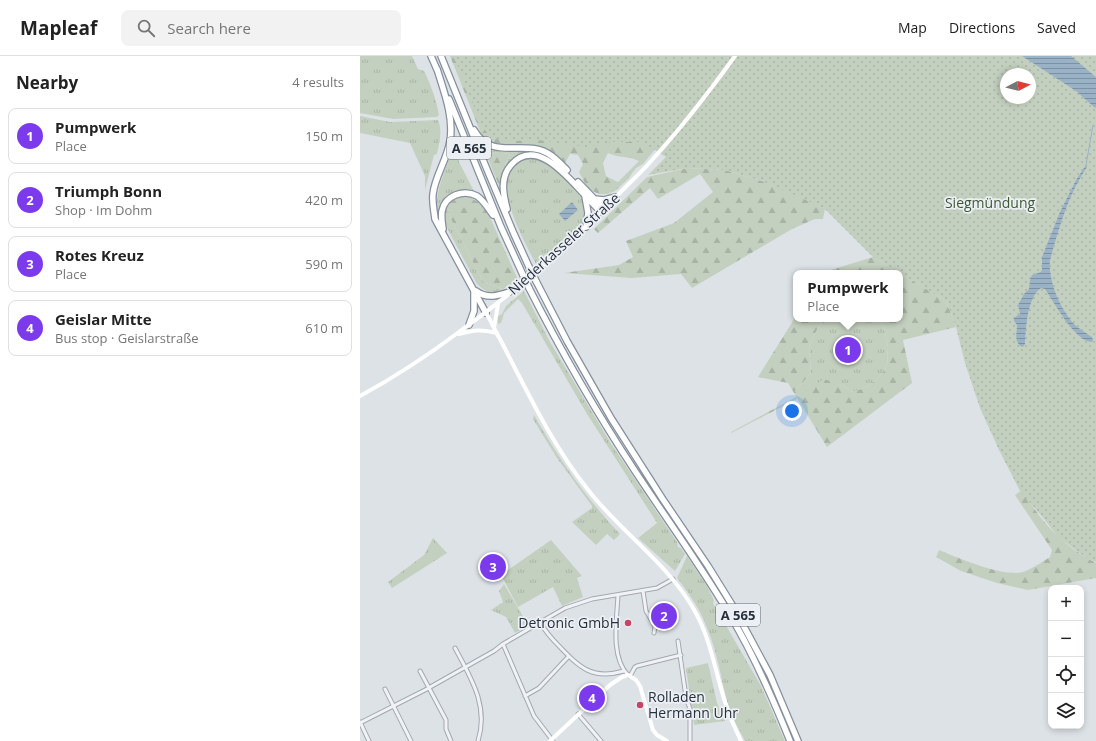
<!DOCTYPE html>
<html lang="en">
<head>
<meta charset="utf-8">
<style>
  :root { --surface:#fff; --page:#f2f2f2; --text:#222; --muted:#767676; --line:#e0e0e0; --accent:#7c3aed }
  body { margin:0; font-family:"Open Sans",sans-serif; background:var(--page); color:var(--text) }
  .controls { position:absolute; right:12px; bottom:12px; display:grid; overflow:hidden; border-radius:8px; box-shadow:0 2px 6px #0003 }
  .controls button { width:36px; height:36px; display:grid; place-items:center; padding:0; border:0; border-bottom:1px solid var(--line); background:var(--surface); color:var(--text); font:20px sans-serif }
  .compass { position:absolute; left:640px; top:12px; width:36px; height:36px; border-radius:50%; background:var(--surface); box-shadow:0 2px 6px #0003; rotate:83deg }
  .you { position:absolute; left:432px; top:355px; width:14px; height:14px; margin:-10px; border:3px solid #fff; border-radius:50%; background:#1a73e8; box-shadow:0 0 0 6px #1a73e833 }
  .badge { display:grid; place-items:center; width:26px; height:26px; border-radius:50%; background:var(--accent); color:#fff; font-size:13px; font-weight:700 }
  .pin { position:absolute; translate:-50% -50%; border:2px solid #fff; box-shadow:0 1px 4px #0006 }
  .popup { position:absolute; left:433px; top:214px; width:110px; height:52px; box-sizing:border-box; display:grid; place-content:center; border-radius:8px; background:var(--surface); filter:drop-shadow(0 1px 3px #0005); font-size:13px; white-space:nowrap; color:var(--muted) }
  .popup b { font-size:15px; color:var(--text) }
  .popup::after { content:''; position:absolute; left:50%; top:100%; margin-left:-8px; border:8px solid transparent; border-top-color:var(--surface) }
  .list { margin:0; padding:0; list-style:none }
  h2 { display:flex; justify-content:space-between; align-items:center; height:52px; margin:0; padding:0 16px; font-size:17px }
  h2 small { font-size:13px; font-weight:400; color:var(--muted) }
  .list li { display:grid; grid-template-columns:26px 1fr auto; gap:12px; align-items:center; box-sizing:border-box; height:56px; margin:0 8px 8px; padding:0 8px; border:1px solid var(--line); border-radius:8px }
  .list b { display:block; font-size:15px; white-space:nowrap }
  .list p { margin:0; font-size:13px; white-space:nowrap; color:var(--muted) }
  .list em { font-size:13px; font-style:normal; color:var(--muted) }
  .icon { flex:none; width:22px; height:22px; fill:none; stroke:currentColor; stroke-width:2; stroke-linecap:round; stroke-linejoin:round }
  .map { position:relative; flex:none; width:736px; height:685px; overflow:hidden }
  header { display:flex; align-items:center; gap:24px; box-sizing:border-box; height:56px; padding:0 20px; background:var(--surface); border-bottom:1px solid var(--line) }
  header strong { font-size:19px }
  nav { display:flex; gap:22px; margin-inline-start:auto; font-size:14px }
  .search { width:280px; height:36px; background:var(--page); display:flex; align-items:center; gap:10px; box-sizing:border-box; padding:0 14px; border-radius:8px; color:var(--muted); font-size:15px }
  main { display:flex }
  aside { flex:1; background:var(--surface) }
  .map>svg:first-child { display:block }
</style>
</head>
<body>
<header>
<strong>Mapleaf</strong>
<div class="search"><svg class="icon" aria-label="search" viewBox="0 0 24 24"><circle cx="10" cy="10" r="6"/><path d="M15 15l6 6"/></svg>Search here</div>
<nav><a>Map</a><a>Directions</a><a>Saved</a></nav>
</header>
<main>
<aside>
<h2>Nearby<small>4 results</small></h2>
<ul class="list">
<li><span class="badge">1</span><div><b>Pumpwerk</b><p>Place</p></div><em>150 m</em></li>
<li><span class="badge">2</span><div><b>Triumph Bonn</b><p>Shop · Im Dohm</p></div><em>420 m</em></li>
<li><span class="badge">3</span><div><b>Rotes Kreuz</b><p>Place</p></div><em>590 m</em></li>
<li><span class="badge">4</span><div><b>Geislar Mitte</b><p>Bus stop · Geislarstraße</p></div><em>610 m</em></li>
</ul>
</aside>
<div class="map">
<svg width="736" height="685" viewBox="0 0 736 685">
  <defs>
    <pattern id="grass-tufts" width="24" height="20" patternUnits="userSpaceOnUse"><rect width="24" height="20" fill="#c4d0bf"/><path d="M3 7l-1-3M5 7V3M7 7l1-3M15 17l-1-3M17 17v-4M19 17l1-3" fill="none" stroke="#a8b3a5"/></pattern>
    <pattern id="forest-firs" width="22" height="20" patternUnits="userSpaceOnUse"><rect width="22" height="20" fill="#c4d0bf"/><path d="M5 1l3.5 6h-7zM16 11l3.5 6h-7z" fill="#a8b3a5"/></pattern>
    <pattern id="park-dots" width="8" height="8" patternUnits="userSpaceOnUse"><rect width="8" height="8" fill="#c4d0bf"/><path d="M2 2h.1M6 6h.1" fill="none" stroke="#a8b3a5" stroke-width="1.8" stroke-linecap="round"/></pattern>
    <pattern id="water-rules" width="6" height="5" patternUnits="userSpaceOnUse"><rect width="6" height="5" fill="#99b2c6"/><path d="M0 2.5h6" fill="none" stroke="#7d91a2"/></pattern>
  </defs>
  <rect width="100%" height="100%" fill="#dde2e7"/>
  <path fill="url(#grass-tufts)" d="M0 0H52L58 13 64 15C71 29 76 43 79 59L77 61 33 63 0 57Z
    M0 60 30 66 78 64C83 75 79 87 77 98L74 99 65 134V120L50 87 0 77Z
    M93 84 99 106 115 137 94 138 78 160C74 137 82 124 89 103 91 97 92 90 93 84Z
    M119 85C136 99 155 93 174 97 161 97 153 101 145 112L150 98 134 96 128 103Z
    M176 102C180 103 185 104 188 107 196 112 222 137 225 146 227 153 226 160 224 167L177 210C164 185 116 102 176 102Z
    M87 149 90 161 123 226 143 233C131 239 127 237 117 228L86 170C84 162 84 157 87 149Z
    M164 235 190 286 250 386 317 486 318 491 321 492 325 498 315 515 278 482 297 467 227 358 162 247 158 243 144 257 141 267 138 268 137 261 142 258 146 250Z
    M465 263H519L524 271 528 291 527 311 518 322 507 331 493 336 479 328 438 340 435 335 451 317 449 289 460 268Z
    M174 359C199 403 226 442 260 478L254 484 247 478 236 489 212 466 232 452V450L197 402 173 363Z
    M73 482 87 497 32 532 28 526 64 499Z
    M191 484 222 520 217 522 223 541 202 550 193 531 158 551 141 519Z
    M327 500 347 530 354 544 353 547 401 630 425 685H385C379 674 373 663 369 652 361 625 358 597 347 572 340 553 329 537 317 522Z
    M144 528 168 569 155 577 146 561 131 554 143 546 139 535Z
    M348 607 357 647 365 665 334 669 326 612Z"/>
  <path fill="url(#forest-firs)" fill-rule="evenodd" d="M90 0H97L306 80 283 108 276 112 268 123 255 135 248 138H239L228 133 219 116 223 108 218 99 210 98 204 109 188 96 155 90 139 89 129 86 122 80ZM248 97C258 102 269 100 279 105L258 126 246 120 243 107Z
    M134 96 150 98 141 120 140 132 128 103Z
    M327 112 365 114 402 125 454 145 465 153 463 163H455L432 173 332 232 321 218 272 222 204 217 259 209 273 201 266 185 314 167 353 136 340 118 298 143 290 132 238 177 234 173 287 121Z
    M107 140 118 146 128 157 158 224 143 233 123 226 90 161 87 149 95 142Z
    M513 201 540 217H463L464 216Z
    M540 217 586 245 596 271 543 284 552 327 467 391 428 327 398 321 436 260V263H465L460 268 449 289 451 317 435 335 438 340 464 323 479 328 493 336 507 331 518 322 527 311 528 291 524 271 519 263H540Z
    M436 341 437 343 371 377V376Z
    M662 434C682 467 702 489 736 507V522L668 534 637 527 601 515 576 501 579 494C596 501 645 522 663 516 672 513 682 506 690 501L692 494 655 439Z"/>
  <path fill="url(#park-dots)" fill-rule="evenodd" d="M94 0H685L736 40V506L728 503 698 481 684 463 660 435 639 394 620 352 605 307 596 271 586 245 513 201 465 153 435 139 402 125 365 114 327 112 288 119 306 101 282 86H253L225 91 193 86 178 84 153 85 132 82 123 72ZM646 18H670V42H646Z
    M690 0H736V35Z"/>
  <path fill="url(#water-rules)" d="M662 0H711L736 21V51L735 52 716 35Z
    M726 109 727 111C708 139 699 172 690 204 688 225 700 252 714 268 719 273 726 277 732 281L733 284 732 286C715 286 694 246 685 233L681 232C667 242 666 272 665 288L663 291 660 290C654 283 657 277 657 269L654 265V262L660 258 658 249 664 238 669 233 670 224 672 219 681 216 682 213V201L700 156 716 124Z
    M212 146 218 154 205 165 199 158Z"/>
  <g fill="none" stroke-linecap="round" stroke-linejoin="round">
    <path stroke="#99b2c6" stroke-width="1" d="M726 109 733 69"/>
    <g stroke="#a3a9b1" stroke-width="5">
      <path id="street" d="M283 535 286 555 295 570 294 577
        M258 539C257 562 250 601 268 619
        M180 566C185 575 192 583 199 590 220 612 232 624 264 615
        M318 585 326 641 330 653V685
        M143 588 174 660 193 685
        M95 592C111 622 129 650 118 685
        M60 615 86 664V673L91 685
        M270 620 275 611 277 610 321 599
        M25 633 51 685
        M165 640 179 632 209 600
        M218 658 241 685
        M0 666 9 685
        M0 667 65 634 134 595 143 588 205 552 232 543 297 532 313 523"/>
    </g>
    <g stroke="#85909d" stroke-width="8">
      <path id="highway" d="M71 0 78 16
        M81 0 126 111 154 178 170 213
        M77 13C84 36 94 61 90 85 87 104 75 120 73 138 72 147 74 154 75 163L126 257
        M89 43 141 171 163 219
        M114 74C129 100 152 89 176 93 189 95 198 105 207 114
        M218 126 244 153
        M225 140 228 157 226 171
        M234 143 244 144 256 141
        M147 153C143 138 140 121 151 109 175 81 206 119 222 136 228 143 235 150 241 156
        M83 173C82 167 81 161 82 155 85 139 104 133 117 140 124 145 128 152 133 159
        M176 225 207 285 251 362 302 442 348 510 374 552 410 619 438 685
        M169 232C201 295 236 356 275 415 306 462 338 506 367 554 392 595 412 640 430 685
        M116 235C128 244 140 239 152 235
        M109 269 114 255V236"/>
    </g>
    <use href="#street" stroke="#f0f2f5" stroke-width="3"/>
    <path stroke="#fff" stroke-width="4" d="M126 257C131 265 135 275 140 283 167 335 192 389 229 435 261 476 306 506 333 552 351 582 355 616 366 649 370 661 375 673 381 685
      M134 272 138 248
      M99 278C115 274 120 273 137 277
      M0 340C35 321 67 300 99 276 155 236 207 190 256 141 268 128 281 117 292 104 322 71 349 36 375 0
      M190 685 250 629 262 621 268 619 276 624 280 630 293 674 297 679 307 685"/>
    <use href="#highway" stroke="#fff" stroke-width="5.5"/>
    <g stroke="#85909d" stroke-width="8" stroke-linecap="butt">
      <path id="highway-bridge" d="M170 213 176 225
        M163 219 169 232"/>
    </g>
    <use href="#highway-bridge" stroke="#fff" stroke-width="5.5"/>
  </g>
  <g fill="#ca4461" stroke="#ecf0f4" stroke-width="1.5">
    <circle cx="268" cy="567" r="4"/>
    <circle cx="280" cy="649" r="4"/>
  </g>
  <g text-anchor="middle" stroke-width="3.5" stroke-linejoin="round" paint-order="stroke">
    <g fill="#ecf0f4" stroke="#626a74" stroke-width="1">
      <rect x="87" y="81" width="44" height="22" rx="3"/>
      <rect x="356" y="548" width="44" height="22" rx="3"/>
    </g>
    <g font-size="13" font-weight="bold" fill="#27303d">
      <text x="109" y="97">A 565</text>
      <text x="378" y="564">A 565</text>
    </g>
    <g font-size="14" fill="#3e5835" stroke="#ecf0f4">
      <text x="630" y="152">Siegmündung</text>
    </g>
    <g font-size="14" fill="#27303d" stroke="#ecf0f4">
      <text transform="translate(204 188) rotate(-42)" y="5">Niederkasseler Straße</text>
    </g>
    <g font-size="14" fill="#27303d" stroke="#ecf0f4" text-anchor="end">
      <text x="260" y="572">Detronic GmbH</text>
      <text x="288" y="646" text-anchor="start">Rolladen<tspan x="288" dy="16">Hermann Uhr</tspan></text>
    </g>
  </g>
</svg>
<div class="controls">
<button>+</button>
<button>−</button>
<button><svg class="icon" aria-label="locate" viewBox="0 0 24 24"><circle cx="12" cy="12" r="6"/><path d="M12 2v4M12 18v4M2 12h4M18 12h4"/></svg></button>
<button><svg class="icon" aria-label="layers" viewBox="0 0 24 24"><path d="M12 4l9 5-9 5-9-5zM3 14l9 5 9-5"/></svg></button>
</div>
<svg class="compass" viewBox="-18 -18 36 36"><path d="M0-13l5 13h-10z" fill="#e53935"/><path d="M0 13l5-13h-10z" fill="#767676"/></svg>
<div class="you"></div>
<div class="pin badge" style="left:488px;top:294px">1</div>
<div class="popup"><b>Pumpwerk</b>Place</div>
<div class="pin badge" style="left:304px;top:560px">2</div>
<div class="pin badge" style="left:133px;top:511px">3</div>
<div class="pin badge" style="left:232px;top:642px">4</div>
</div>
</main>
</body>
</html>
